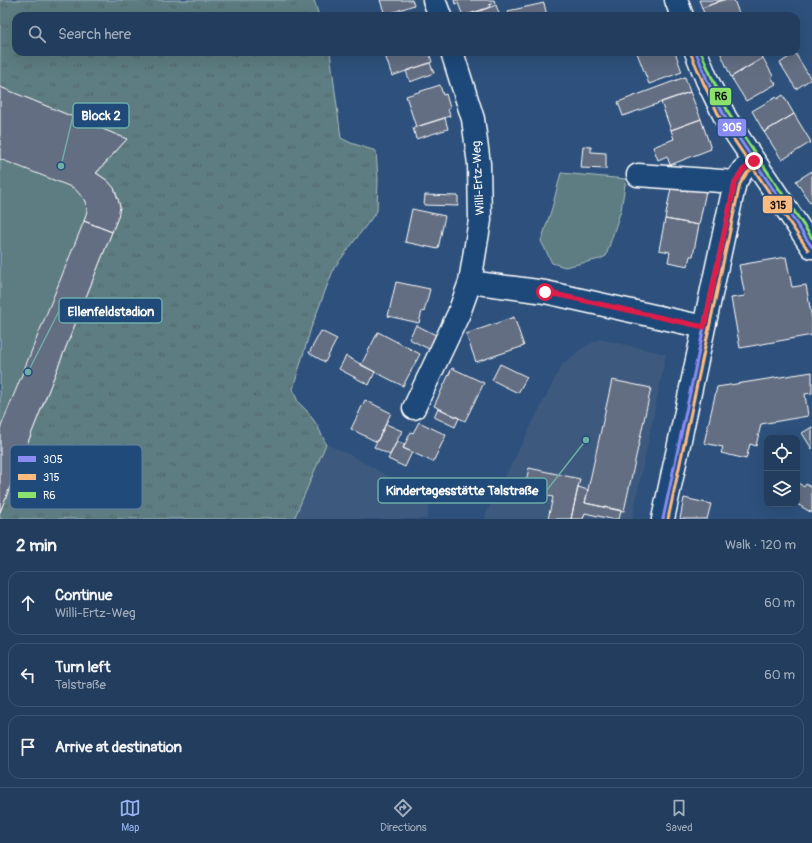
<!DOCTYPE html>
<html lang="en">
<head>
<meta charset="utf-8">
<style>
  :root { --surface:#223d5d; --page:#2a4463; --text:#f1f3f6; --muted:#a2aebc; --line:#3f5672; --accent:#95b2f1 }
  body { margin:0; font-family:Pangolin,sans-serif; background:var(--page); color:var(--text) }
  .controls { position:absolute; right:12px; bottom:12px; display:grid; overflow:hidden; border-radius:8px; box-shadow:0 4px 16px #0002 }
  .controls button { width:36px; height:36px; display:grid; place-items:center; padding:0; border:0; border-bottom:1px solid var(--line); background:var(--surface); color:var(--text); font:20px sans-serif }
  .stop { position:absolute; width:12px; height:12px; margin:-9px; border:3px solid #e11d48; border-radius:50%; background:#fff }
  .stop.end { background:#e11d48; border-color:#fff; box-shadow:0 1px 4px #0008 }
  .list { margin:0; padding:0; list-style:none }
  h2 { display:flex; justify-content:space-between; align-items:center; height:52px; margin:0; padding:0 16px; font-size:17px }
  h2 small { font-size:13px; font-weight:400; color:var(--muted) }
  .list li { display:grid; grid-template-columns:26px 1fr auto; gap:12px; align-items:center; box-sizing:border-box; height:64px; margin:0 8px 8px; padding:0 8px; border:1px solid var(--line); border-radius:12px }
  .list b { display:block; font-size:15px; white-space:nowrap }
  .list p { margin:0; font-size:13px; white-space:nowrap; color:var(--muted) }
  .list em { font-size:13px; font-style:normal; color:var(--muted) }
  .icon { flex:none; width:22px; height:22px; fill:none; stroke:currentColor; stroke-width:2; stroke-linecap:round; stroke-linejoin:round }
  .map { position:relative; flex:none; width:812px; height:519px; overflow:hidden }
  .search { position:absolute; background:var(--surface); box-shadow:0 4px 16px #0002; left:12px; right:12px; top:12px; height:44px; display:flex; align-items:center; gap:10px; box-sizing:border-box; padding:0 14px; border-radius:12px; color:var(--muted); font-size:15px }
  .sheet { height:268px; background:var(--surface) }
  nav { display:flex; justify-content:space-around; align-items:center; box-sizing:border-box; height:56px; border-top:1px solid var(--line); background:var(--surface); font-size:11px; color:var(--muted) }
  nav a { display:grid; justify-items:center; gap:2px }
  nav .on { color:var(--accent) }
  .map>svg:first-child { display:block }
</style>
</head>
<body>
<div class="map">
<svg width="812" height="519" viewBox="0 0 812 519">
  <defs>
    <pattern id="grass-tufts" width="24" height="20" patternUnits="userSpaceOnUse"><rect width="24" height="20" fill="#5d7d82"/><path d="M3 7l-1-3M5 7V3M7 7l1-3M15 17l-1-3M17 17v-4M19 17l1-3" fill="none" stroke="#546467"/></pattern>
  </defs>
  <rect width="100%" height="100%" fill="#2d517c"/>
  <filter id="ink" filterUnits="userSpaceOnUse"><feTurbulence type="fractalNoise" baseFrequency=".025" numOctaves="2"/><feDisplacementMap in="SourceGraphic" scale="8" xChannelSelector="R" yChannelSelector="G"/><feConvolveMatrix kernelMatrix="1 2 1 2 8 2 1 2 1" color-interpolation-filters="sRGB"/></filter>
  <g filter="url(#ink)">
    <path fill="#3e5a7e" d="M600 339 666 354 632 519H486L485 516 562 365 582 348Z
      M326 444 352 456 408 488 430 498 427 519H294Z"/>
    <path fill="url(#grass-tufts)" stroke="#aebec0" d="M0 0H314L319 16H16V52H330L341 138 351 143 376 151 378 179 377 211 334 268 311 328 293 389 298 402 307 411 317 425 326 444 294 519H0V512L118 217 108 181 96 173 0 87Z"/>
    <path fill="#5d7d82" stroke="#aebec0" d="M0 87 127 139 97 173 108 181 114 188 118 199 120 207 118 217 0 512Z
      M561 173 626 179 621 210 606 256 600 259 565 267 552 263 541 241 552 208Z"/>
    <path fill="#646e83" stroke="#fff" d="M380 0H412L414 5 385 15Z
      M454 0H494L495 3 489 5 490 7 463 16 458 3 455 4Z
      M699 0H723L702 8Z
      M723 0H734L740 16H705L702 8Z
      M544 3 547 16H509L508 11Z
      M496 5 500 16H473L472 14Z
      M384 52H429L432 62 392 76Z
      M639 52H675L682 72 649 84 637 53Z
      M720 52H760L763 58 731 77Z
      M795 53 811 79 796 89 780 63Z
      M763 58 773 76 771 77 776 84 746 101 731 77Z
      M430 63 434 73 410 82 406 71Z
      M685 77 690 92 623 116 618 102Z
      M440 85 443 95 446 94 450 108 448 109 450 116 416 127 406 96Z
      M0 87 127 139 96 173 108 181 114 188 118 199 120 207 118 217 112 232 84 221 87 211 86 201 74 188 0 159Z
      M690 92 701 119 671 130 661 102Z
      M783 95 794 114 764 132 752 111 776 97 777 99Z
      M794 114 811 142 782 160 764 132Z
      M445 118 448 129 416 139 413 128Z
      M701 119 711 149 670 165 667 156 658 160 653 147 674 139 671 130Z
      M583 146 591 147V152L606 153V169L581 168Z
      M812 171V202L810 203 796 181Z
      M689 183 707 186 699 225 665 219 671 188 688 191Z
      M425 195 458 196V206L424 205Z
      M412 209 445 216 438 249 405 242Z
      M665 219 699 225 693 256H690L688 266 668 262 670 252 659 250Z
      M84 221 112 232 0 512V429Z
      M786 257 792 287 806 285 812 319V335L740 348 731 298 745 296 739 265Z
      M396 282 430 289 424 312 422 311 419 323 388 316Z
      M514 317 524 346 476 362 466 334Z
      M416 325 438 336 431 350 409 339Z
      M321 331 337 339 325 362 309 353Z
      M378 332 420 354 403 386 361 365Z
      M346 356 375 372 369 385 339 369Z
      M500 364 527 377 518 393 492 380Z
      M452 368 484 383 465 421 434 406Z
      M812 372V393L805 394 808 416 761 424 756 446 750 444 746 459 721 453 723 447 704 443 717 387Z
      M612 380 651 388 624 511 585 503Z
      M365 400 391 413 377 442 351 429Z
      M438 408 459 418 455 427 434 417Z
      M419 422 446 435 433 462 403 448 411 432 413 433Z
      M386 424 402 431 390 455 374 447Z
      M812 427V449L802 433Z
      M397 441 405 445 403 448 412 452 405 467 388 459Z
      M529 468 580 479 571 519H548L553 497 524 491Z
      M797 482 804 487 806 484 812 488V513L797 504Z
      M578 487 588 490 585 503 621 511 619 519H611L585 513 583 519H571Z
      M684 498 711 504 707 519H680Z"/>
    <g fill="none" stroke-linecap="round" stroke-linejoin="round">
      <g stroke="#fff" stroke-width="25">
        <path id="minor" d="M434 0 440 16
          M676 0 682 16
          M696 52 707 80 726 119 812 247
          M638 175 735 182
          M470 282 545 292 704 327
          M414 408 459 313 470 282 480 220 479 164 473 119 452 52
          M663 519 735 182 743 170 754 161"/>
      </g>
      <use href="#minor" stroke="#1f4a7a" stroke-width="22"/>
      <g stroke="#1f4a7a" stroke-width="6">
        <path id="bus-1" d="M696 52 707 80 726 119 812 247
          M663 519 735 182 743 170 754 161"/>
      </g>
      <g stroke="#1f4a7a" stroke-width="6">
        <path id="bus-2" d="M691 54 703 82 722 122 808 250
          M668 519 740 184 747 173 757 165"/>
      </g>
      <g stroke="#1f4a7a" stroke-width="6">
        <path id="bus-3" d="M701 52 712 78 730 116 812 238"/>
      </g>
      <use href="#bus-1" stroke="#8a8cf4" stroke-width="3"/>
      <use href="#bus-2" stroke="#ffba80" stroke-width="3"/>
      <use href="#bus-3" stroke="#8ae26c" stroke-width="3"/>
    </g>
  </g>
  <g fill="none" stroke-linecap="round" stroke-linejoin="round" filter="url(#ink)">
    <path stroke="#e11d48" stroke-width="5" d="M545 292 704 327 735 182 743 170 754 161"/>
  </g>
  <g text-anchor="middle" stroke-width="3" stroke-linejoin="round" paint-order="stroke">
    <g font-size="12" fill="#fff" stroke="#1f4a7a">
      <text transform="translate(478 178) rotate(-93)" y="4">Willi-Ertz-Weg</text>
    </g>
  </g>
  <rect x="10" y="445" width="132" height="64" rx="6" fill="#1f4a7a" stroke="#6280a2" stroke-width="1"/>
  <rect x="18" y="456" width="18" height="6" fill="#8a8cf4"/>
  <rect x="18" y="474" width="18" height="6" fill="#ffba80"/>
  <rect x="18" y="492" width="18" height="6" fill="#8ae26c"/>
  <g font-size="11" fill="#fff">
    <text x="43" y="463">305</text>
    <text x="43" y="481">315</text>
    <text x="43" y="499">R6</text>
  </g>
  <path fill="none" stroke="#6fada8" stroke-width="1.5" d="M61 166L73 116M28 372L59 311M586 440L547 490"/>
  <g fill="#6fada8" stroke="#1f4a7a" stroke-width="1.5">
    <circle cx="61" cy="166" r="4"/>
    <circle cx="28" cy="372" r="4"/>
    <circle cx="586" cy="440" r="4"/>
  </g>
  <g fill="#1f4a7a" stroke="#6fada8" stroke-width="1.5">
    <rect x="73" y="103" width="56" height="25" rx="4"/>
    <rect x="59" y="298" width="103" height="25" rx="4"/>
    <rect x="378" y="478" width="169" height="25" rx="4"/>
  </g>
  <g font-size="13" text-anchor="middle" font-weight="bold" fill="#fff">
    <text x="101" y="120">Block 2</text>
    <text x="111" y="316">Ellenfeldstadion</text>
    <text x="462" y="495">Kindertagesstätte Talstraße</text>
  </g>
  <g stroke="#1f4a7a" stroke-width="1.5">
    <rect x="709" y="87" width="23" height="19" rx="4" fill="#8ae26c"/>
    <rect x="717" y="118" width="30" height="19" rx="4" fill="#8a8cf4"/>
    <rect x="762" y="195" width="31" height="19" rx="4" fill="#ffba80"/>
  </g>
  <g font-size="11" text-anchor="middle" font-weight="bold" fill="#fff">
    <text x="732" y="131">305</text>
  </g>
  <g font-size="11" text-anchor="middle" font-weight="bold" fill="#111">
    <text x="721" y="100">R6</text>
    <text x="778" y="209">315</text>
  </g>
</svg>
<div class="controls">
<button><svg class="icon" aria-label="locate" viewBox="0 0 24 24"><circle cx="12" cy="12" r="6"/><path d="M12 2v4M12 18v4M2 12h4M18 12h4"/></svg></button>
<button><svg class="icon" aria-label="layers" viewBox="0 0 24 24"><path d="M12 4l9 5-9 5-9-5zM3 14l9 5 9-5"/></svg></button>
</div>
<div class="stop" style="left:545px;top:292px"></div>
<div class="stop end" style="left:754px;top:161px"></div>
<div class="search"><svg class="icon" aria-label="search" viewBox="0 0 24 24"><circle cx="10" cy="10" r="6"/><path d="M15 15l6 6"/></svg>Search here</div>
</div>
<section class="sheet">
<h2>2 min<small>Walk · 120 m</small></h2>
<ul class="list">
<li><svg class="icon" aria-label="ahead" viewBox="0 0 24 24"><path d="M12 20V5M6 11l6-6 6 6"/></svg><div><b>Continue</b><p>Willi-Ertz-Weg</p></div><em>60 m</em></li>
<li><svg class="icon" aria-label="left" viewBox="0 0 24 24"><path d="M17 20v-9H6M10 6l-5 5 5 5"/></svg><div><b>Turn left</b><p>Talstraße</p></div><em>60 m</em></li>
<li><svg class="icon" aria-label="arrive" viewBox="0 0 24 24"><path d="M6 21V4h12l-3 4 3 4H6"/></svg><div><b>Arrive at destination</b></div></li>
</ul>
</section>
<nav>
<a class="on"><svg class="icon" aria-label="map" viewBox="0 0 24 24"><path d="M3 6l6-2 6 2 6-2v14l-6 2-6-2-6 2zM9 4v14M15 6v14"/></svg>Map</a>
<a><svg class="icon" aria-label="directions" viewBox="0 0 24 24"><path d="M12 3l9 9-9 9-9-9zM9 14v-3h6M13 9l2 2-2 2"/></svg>Directions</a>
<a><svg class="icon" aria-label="saved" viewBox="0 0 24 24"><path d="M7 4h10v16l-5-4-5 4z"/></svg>Saved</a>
</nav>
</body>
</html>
